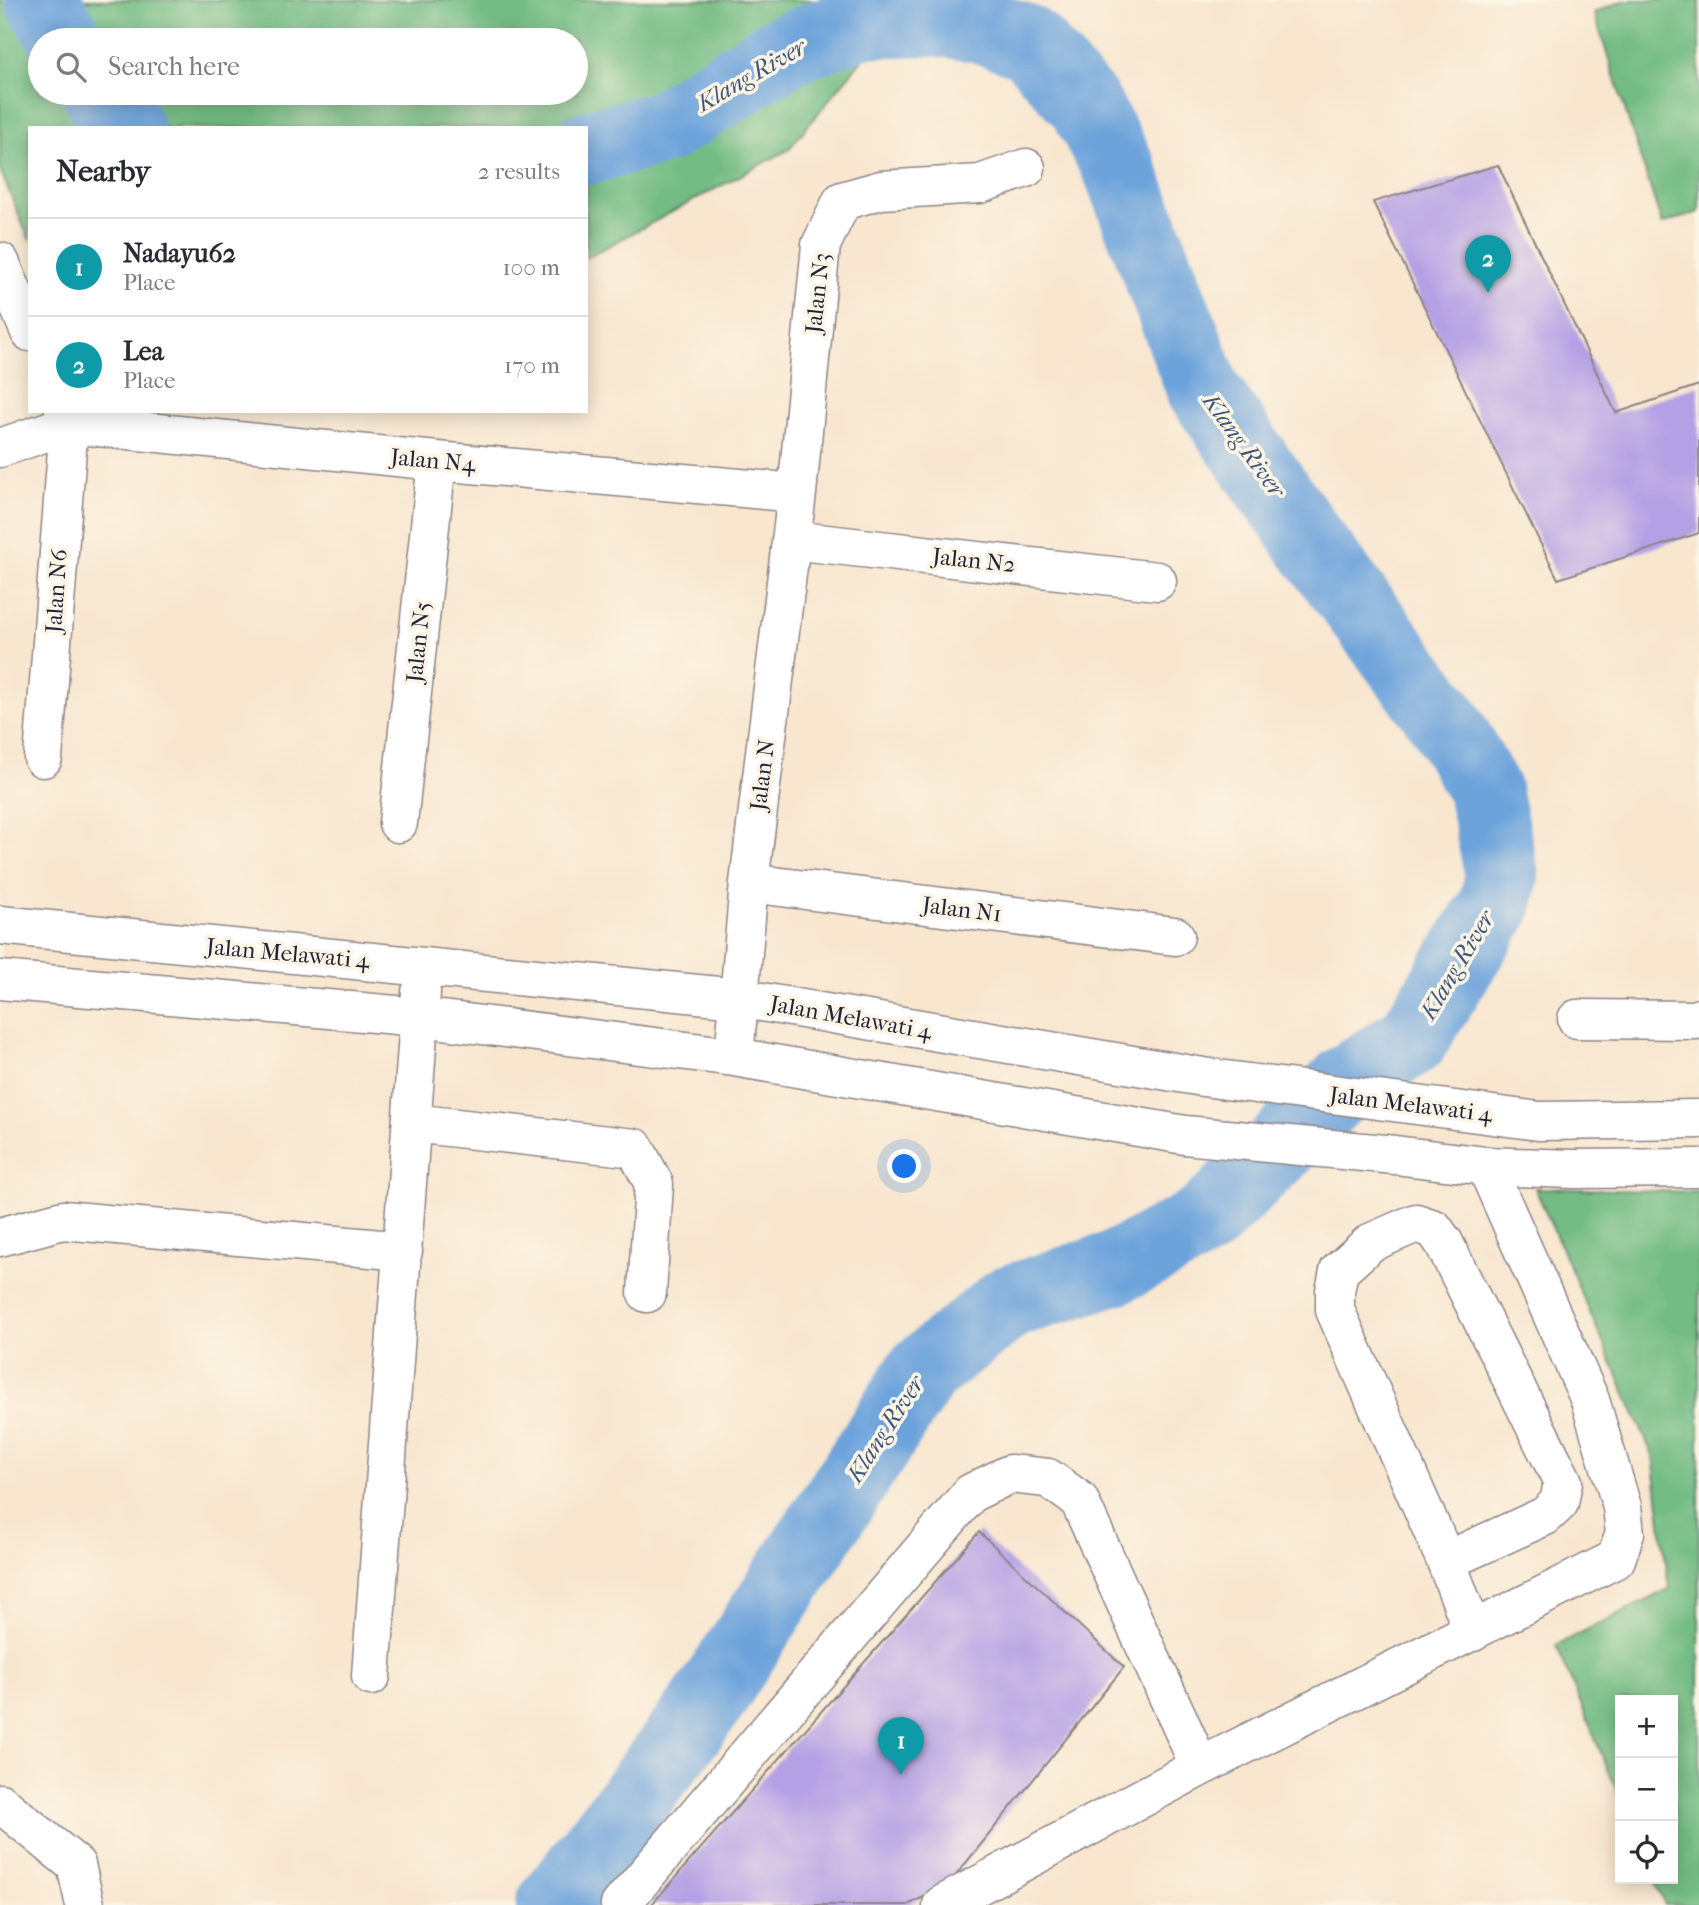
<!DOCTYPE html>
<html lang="en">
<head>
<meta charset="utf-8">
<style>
  :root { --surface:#fff; --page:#f2f2f3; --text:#2b2b33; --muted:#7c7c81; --line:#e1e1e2; --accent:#b5179e }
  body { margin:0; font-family:"IM FELL French Canon",serif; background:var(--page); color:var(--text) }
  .controls { position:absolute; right:21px; bottom:21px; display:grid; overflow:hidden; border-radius:0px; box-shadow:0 4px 18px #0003 }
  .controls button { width:63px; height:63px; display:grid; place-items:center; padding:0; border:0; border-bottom:2px solid var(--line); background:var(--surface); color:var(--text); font:35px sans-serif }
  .you { position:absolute; left:905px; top:1167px; width:24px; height:24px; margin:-18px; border:5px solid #fff; border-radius:50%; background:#1a73e8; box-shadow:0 0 0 10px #1a73e833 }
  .badge { display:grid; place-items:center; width:46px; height:46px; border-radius:50%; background:var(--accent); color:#fff; font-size:23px; font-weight:700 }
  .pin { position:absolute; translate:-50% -58px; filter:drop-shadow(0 2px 4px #0008) }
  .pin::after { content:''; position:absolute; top:37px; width:24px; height:21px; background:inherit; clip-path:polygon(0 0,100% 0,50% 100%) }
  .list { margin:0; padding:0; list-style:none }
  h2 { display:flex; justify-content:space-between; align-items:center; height:91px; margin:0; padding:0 28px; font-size:30px }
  h2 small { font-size:23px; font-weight:400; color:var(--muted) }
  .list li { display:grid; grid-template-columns:46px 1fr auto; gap:21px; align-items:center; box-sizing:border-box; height:98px; padding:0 28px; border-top:2px solid var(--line) }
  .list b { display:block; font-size:26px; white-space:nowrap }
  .list p { margin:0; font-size:23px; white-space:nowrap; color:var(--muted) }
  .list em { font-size:23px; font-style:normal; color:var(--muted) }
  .icon { flex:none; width:38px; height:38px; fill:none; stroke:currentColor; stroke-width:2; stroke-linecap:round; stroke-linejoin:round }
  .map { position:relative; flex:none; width:1699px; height:1905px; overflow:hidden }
  .search { position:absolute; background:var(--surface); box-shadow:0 4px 18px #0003; left:28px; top:28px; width:560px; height:77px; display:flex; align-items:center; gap:18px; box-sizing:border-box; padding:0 24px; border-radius:38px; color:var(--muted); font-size:26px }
  .panel { position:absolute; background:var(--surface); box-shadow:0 4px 18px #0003; left:28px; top:126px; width:560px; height:287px; border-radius:0px }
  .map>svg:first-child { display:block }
</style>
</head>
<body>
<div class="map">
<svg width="1699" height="1905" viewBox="0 0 1699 1905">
  <rect width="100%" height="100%" fill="#fcf5e5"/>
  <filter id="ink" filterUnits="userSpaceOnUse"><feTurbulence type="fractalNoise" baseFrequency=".0143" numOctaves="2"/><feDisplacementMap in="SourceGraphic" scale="14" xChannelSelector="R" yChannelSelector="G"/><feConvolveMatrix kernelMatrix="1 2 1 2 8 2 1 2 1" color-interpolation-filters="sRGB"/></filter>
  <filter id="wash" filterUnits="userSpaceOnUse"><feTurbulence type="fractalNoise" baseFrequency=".00686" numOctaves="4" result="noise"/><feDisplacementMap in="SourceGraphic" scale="28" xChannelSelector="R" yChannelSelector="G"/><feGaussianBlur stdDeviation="1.57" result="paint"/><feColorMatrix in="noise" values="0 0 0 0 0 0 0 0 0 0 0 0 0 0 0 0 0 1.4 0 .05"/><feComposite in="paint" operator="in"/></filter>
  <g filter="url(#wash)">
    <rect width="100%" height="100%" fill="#f8e6cf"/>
    <path fill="#73bc83" stroke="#4a6f5f" stroke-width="2" fill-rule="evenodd" d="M0 0H911L788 150 586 258V128H30V241L0 170ZM576 40V93H40V40Z
      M1624 0H1699V212L1662 224 1594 13Z
      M1535 1188 1699 1192V1905H1665L1654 1879H1673V1700H1620V1798L1556 1645 1669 1589 1653 1456Z"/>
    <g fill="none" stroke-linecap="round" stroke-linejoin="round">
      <path stroke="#6ca3db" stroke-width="74" d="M42 0 67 40
        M99 93 110 112 127 128
        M553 1905 703 1709 923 1371 1009 1302 1117 1267 1205 1221 1345 1083 1412 1039 1495 906 1502 876 1484 790 1445 721 1310 542 1204 391 1120 170 1085 105 1029 43 981 26 933 19 860 21 783 51 664 127 586 148"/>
    </g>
    <g id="blocks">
      <path fill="#b4a0e5" d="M1498 165 1616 413 1699 385V533L1558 579 1373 202Z
        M979 1532 1124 1667 949 1884 908 1905H651Z"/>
    </g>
  </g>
  <g filter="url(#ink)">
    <use href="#blocks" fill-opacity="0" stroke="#8d8485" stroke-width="2"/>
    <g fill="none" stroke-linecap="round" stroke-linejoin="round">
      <g stroke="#8d8485" stroke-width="41">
        <path id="minor" d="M0 262 30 332
          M0 448 69 424 437 461 797 493
          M791 540 1157 581
          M43 758 69 424 64 411
          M398 823 437 461
          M749 883 1175 936
          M0 925 738 998 1203 1077 1539 1121 1699 1119
          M0 980 419 1017 734 1057 1185 1135 1395 1155 1486 1166 1573 1169 1699 1168
          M1577 1019 1697 1020 1699 1018
          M734 1057 749 883 797 493 821 245 842 201 881 190 980 184 1026 168
          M412 1123 635 1148 654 1184 647 1293
          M0 1237 63 1220 403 1251
          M1446 1561 1545 1516 1559 1503 1563 1482 1444 1243 1434 1229 1416 1223 1370 1243 1339 1271 1335 1291V1310L1446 1561 1473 1632
          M371 1676 421 992
          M0 1803 76 1865 85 1905
          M620 1905 971 1493 1010 1474 1048 1478 1079 1500 1200 1767
          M942 1905 1200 1767 1616 1559 1625 1533 1622 1507 1590 1400 1486 1166"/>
      </g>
      <use href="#minor" stroke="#fff" stroke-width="38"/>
    </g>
  </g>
  <g text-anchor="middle" stroke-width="7" stroke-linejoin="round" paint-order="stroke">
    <g font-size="23" fill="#22223b" stroke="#fcf5e5">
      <text transform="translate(817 293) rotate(-84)" y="8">Jalan N3</text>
      <text transform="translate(433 460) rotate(5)" y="8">Jalan N4</text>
      <text transform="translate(974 560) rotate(6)" y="8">Jalan N2</text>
      <text transform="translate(56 591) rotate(-86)" y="8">Jalan N6</text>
      <text transform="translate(418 642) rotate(-84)" y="8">Jalan N5</text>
      <text transform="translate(762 775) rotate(-83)" y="8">Jalan N</text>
      <text transform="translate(962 909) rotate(7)" y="8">Jalan N1</text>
      <text transform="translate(288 953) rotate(5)" y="8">Jalan Melawati 4</text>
      <text transform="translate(851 1017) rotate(10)" y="8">Jalan Melawati 4</text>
      <text transform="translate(1411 1104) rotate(7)" y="8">Jalan Melawati 4</text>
    </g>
    <g font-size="24" font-style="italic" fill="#40567b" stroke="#fcf5e5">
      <text transform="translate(751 75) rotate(-30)" y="8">Klang River</text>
      <text transform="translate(1244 445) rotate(54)" y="8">Klang River</text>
      <text transform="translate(1457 965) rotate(-59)" y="8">Klang River</text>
      <text transform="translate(885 1429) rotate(-57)" y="8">Klang River</text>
    </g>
  </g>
</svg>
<div class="controls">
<button>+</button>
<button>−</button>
<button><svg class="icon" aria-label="locate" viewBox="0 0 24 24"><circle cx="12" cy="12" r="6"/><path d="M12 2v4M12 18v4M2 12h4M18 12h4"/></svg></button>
</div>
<div class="you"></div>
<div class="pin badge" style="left:901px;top:1775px;background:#0f9aa8">1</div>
<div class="pin badge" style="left:1488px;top:293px;background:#0f9aa8">2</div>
<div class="search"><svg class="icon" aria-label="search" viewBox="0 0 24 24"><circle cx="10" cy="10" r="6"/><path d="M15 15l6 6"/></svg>Search here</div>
<section class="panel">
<h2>Nearby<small>2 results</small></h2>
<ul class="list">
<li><span class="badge" style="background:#0f9aa8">1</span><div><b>Nadayu62</b><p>Place</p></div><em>100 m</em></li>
<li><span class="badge" style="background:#0f9aa8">2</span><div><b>Lea</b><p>Place</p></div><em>170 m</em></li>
</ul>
</section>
</div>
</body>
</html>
